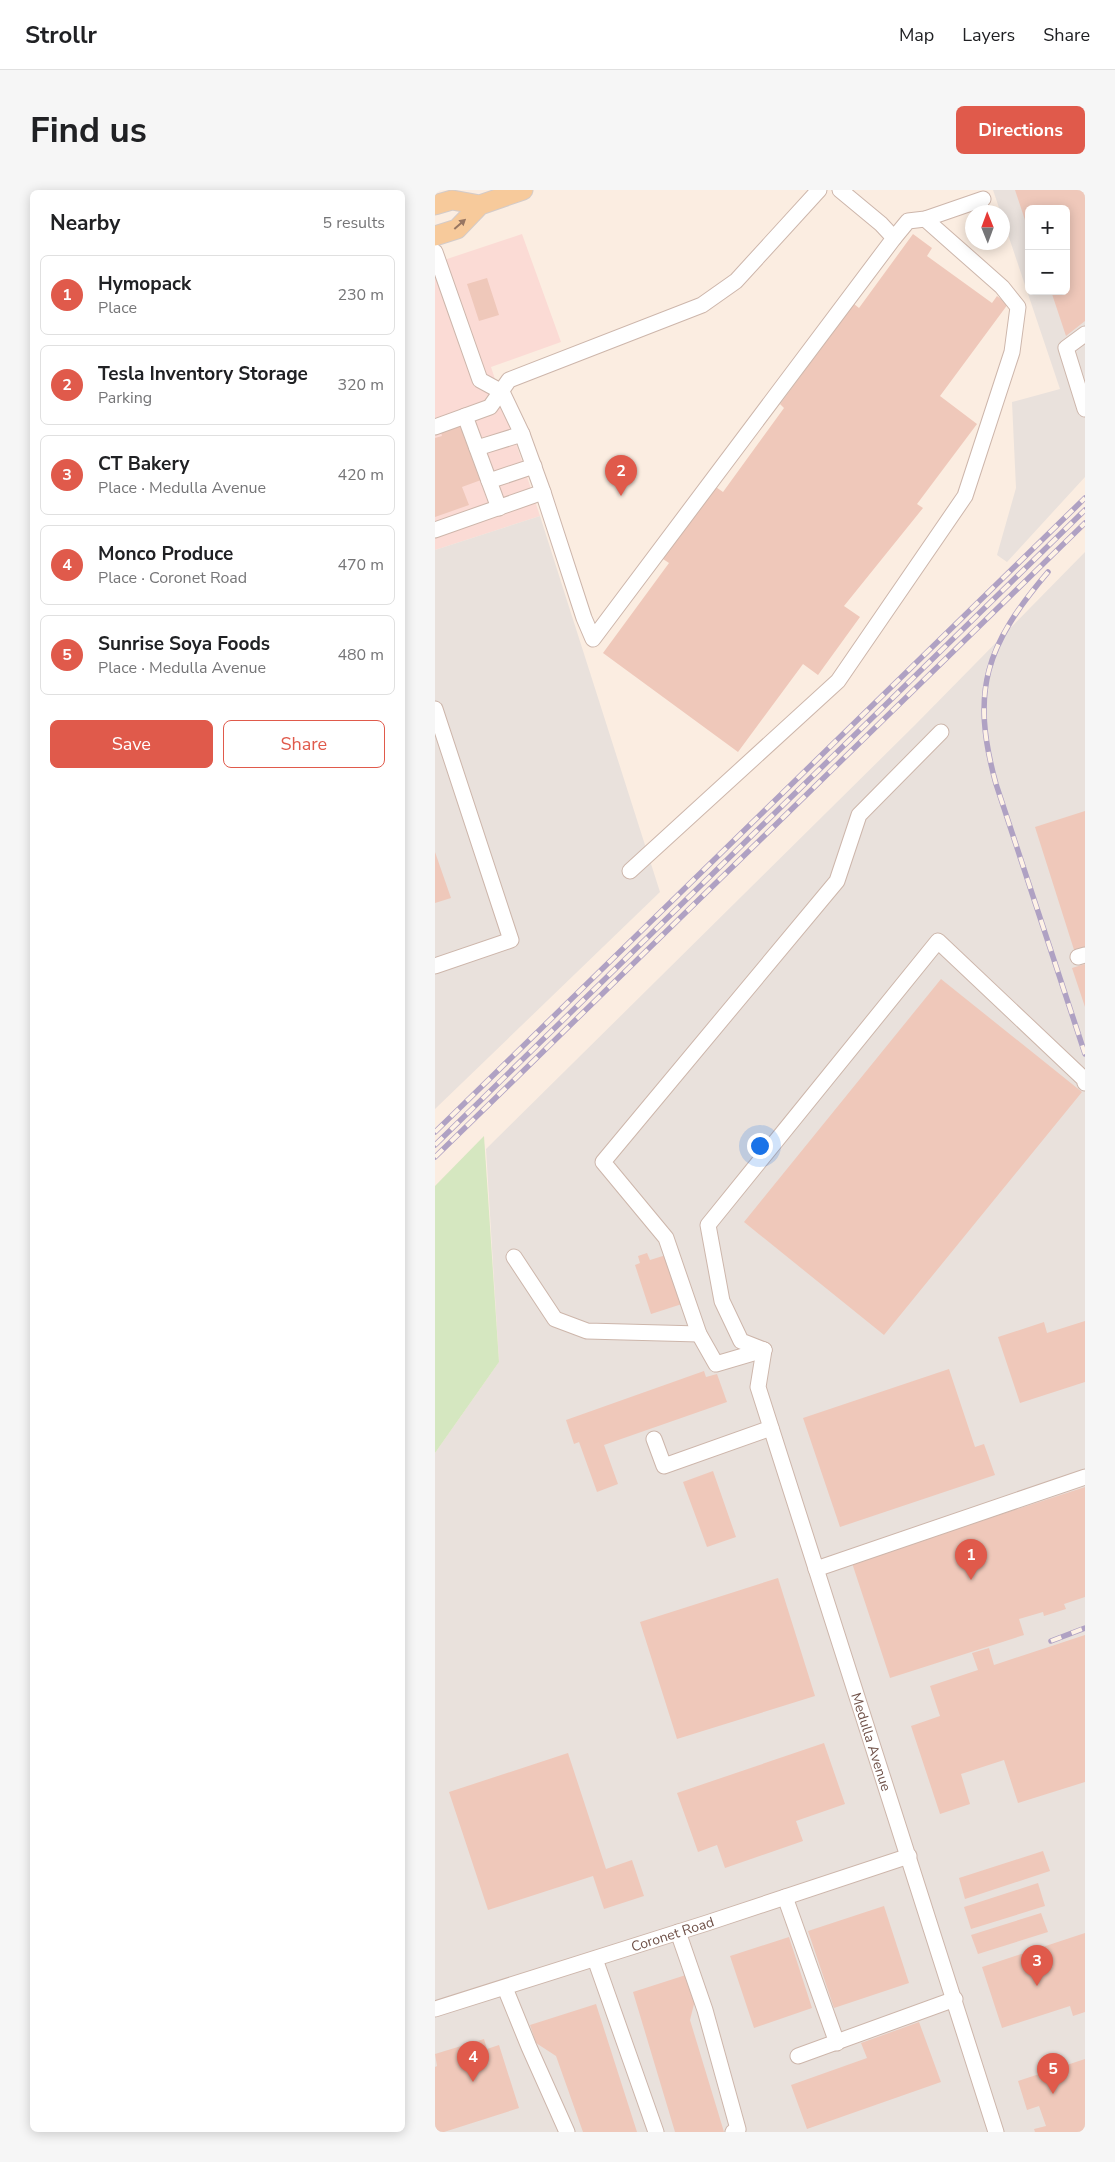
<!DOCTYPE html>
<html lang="en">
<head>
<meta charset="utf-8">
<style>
  :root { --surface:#fff; --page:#f6f6f6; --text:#202124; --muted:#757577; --line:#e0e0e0; --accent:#e05a4b }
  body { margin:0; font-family:"Nunito Sans",sans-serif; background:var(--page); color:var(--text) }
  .controls { position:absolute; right:15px; top:15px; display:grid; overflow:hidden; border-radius:8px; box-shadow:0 2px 12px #0003 }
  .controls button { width:45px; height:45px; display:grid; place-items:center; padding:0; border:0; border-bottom:1px solid var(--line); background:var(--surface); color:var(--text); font:25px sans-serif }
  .compass { position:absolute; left:530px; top:15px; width:45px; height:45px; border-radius:50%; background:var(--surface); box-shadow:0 2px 12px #0003; rotate:359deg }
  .you { position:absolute; left:324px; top:955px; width:18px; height:18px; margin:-12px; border:4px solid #fff; border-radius:50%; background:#1a73e8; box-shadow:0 0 0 8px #1a73e833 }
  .badge { display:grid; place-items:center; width:32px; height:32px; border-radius:50%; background:var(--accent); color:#fff; font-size:16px; font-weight:700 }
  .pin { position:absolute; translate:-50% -41px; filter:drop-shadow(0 1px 2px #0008) }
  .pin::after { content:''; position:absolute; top:26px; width:18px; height:15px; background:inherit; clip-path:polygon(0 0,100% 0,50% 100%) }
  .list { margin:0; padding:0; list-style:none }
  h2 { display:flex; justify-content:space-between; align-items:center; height:65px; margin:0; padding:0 20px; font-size:21px }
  h2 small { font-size:16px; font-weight:400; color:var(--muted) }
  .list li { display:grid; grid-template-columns:32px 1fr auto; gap:15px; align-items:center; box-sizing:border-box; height:80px; margin:0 10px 10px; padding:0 10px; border:1px solid var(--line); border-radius:8px }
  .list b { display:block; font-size:19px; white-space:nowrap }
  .list p { margin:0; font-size:16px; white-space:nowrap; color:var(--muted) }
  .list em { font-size:16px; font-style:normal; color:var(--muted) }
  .actions { display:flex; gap:10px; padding:15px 20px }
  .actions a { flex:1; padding:11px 0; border:1px solid var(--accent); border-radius:8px; text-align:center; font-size:18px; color:var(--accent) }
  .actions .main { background:var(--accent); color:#fff }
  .map { position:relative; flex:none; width:650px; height:1942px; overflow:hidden; border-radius:8px }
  header { display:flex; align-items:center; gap:30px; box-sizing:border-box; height:70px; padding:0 25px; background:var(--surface); border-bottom:1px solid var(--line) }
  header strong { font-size:24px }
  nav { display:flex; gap:28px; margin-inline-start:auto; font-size:18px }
  .intro { display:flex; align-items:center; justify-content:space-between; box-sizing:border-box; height:120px; padding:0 30px }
  h1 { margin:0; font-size:35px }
  .button { padding:12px 22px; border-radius:8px; background:var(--accent); color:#fff; font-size:18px; font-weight:700 }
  main { display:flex; gap:30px; padding:0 30px }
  aside { flex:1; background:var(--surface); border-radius:8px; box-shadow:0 2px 12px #0003 }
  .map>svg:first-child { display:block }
</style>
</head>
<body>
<header>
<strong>Strollr</strong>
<nav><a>Map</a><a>Layers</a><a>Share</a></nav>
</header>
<div class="intro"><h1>Find us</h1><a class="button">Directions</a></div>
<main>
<aside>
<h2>Nearby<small>5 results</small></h2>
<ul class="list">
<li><span class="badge">1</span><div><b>Hymopack</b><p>Place</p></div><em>230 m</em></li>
<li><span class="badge">2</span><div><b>Tesla Inventory Storage</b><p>Parking</p></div><em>320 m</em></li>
<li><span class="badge">3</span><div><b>CT Bakery</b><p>Place · Medulla Avenue</p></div><em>420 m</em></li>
<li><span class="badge">4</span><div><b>Monco Produce</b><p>Place · Coronet Road</p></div><em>470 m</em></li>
<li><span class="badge">5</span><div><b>Sunrise Soya Foods</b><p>Place · Medulla Avenue</p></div><em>480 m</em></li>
</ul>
<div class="actions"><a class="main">Save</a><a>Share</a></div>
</aside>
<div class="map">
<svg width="650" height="1942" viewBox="0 0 650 1942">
  <rect width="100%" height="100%" fill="#fbede1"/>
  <path fill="#fbdbd5" d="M87 44 126 152 56 177 105 326 0 360V73Z"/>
  <path fill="#e9e1dc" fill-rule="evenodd" d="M558 0H650V287L572 372 562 365 581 298 577 212 625 199ZM594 19H631V101H594Z
    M105 326 225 702 0 919V360Z
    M650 362V1942H0V1263L64 1172 51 959 480 535Z"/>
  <path fill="#d5e7c0" d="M49 946 64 1172 0 1263V996Z"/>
  <path fill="#efc8ba" d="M580 0H650V131L631 146 616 101H631V19H594L593 39Z
    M478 44 497 58 492 66 557 113 562 106 573 114 505 206 542 234 482 314 488 318 409 416 425 427 383 485 368 474 303 562 168 463 234 373 225 367 278 295 288 302 349 218 345 214 419 114 424 118Z
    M52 88 64 125 44 131 32 94Z
    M27 235 46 290 27 297 34 315 0 327V248L7 246 6 242Z
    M650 621V760L640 763 600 637Z
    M0 662 16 708 0 713Z
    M650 774V817L637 778Z
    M506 789 647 902 449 1145 309 1032Z
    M212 1063 215 1070 231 1065 247 1114 216 1124 200 1075 205 1073 203 1066Z
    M650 1131V1192L585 1213 563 1147 609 1132 612 1143Z
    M514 1179 540 1257 549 1254 560 1285 405 1337 368 1228Z
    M269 1181 271 1187 282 1184 292 1212 169 1255 183 1294 162 1302 144 1252 139 1254 131 1230Z
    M278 1281 301 1347 272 1357 248 1292Z
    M650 1297V1407L629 1414 631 1419 609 1426 608 1422 584 1429 589 1445 455 1488 417 1373Z
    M343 1388 380 1506 242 1549 205 1432Z
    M650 1445V1592L583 1613 569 1570 526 1584 535 1614 505 1624 476 1536 505 1526 495 1496 543 1480 537 1463 554 1458 559 1475Z
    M389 1553 410 1614 361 1631 368 1651 290 1678 282 1655 263 1662 242 1603Z
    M133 1563 171 1679 197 1670 209 1706 169 1719 158 1686 53 1720 14 1602Z
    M608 1661 615 1681 530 1709 524 1688Z
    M603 1693 610 1716 536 1739 529 1717Z
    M449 1716 474 1793 399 1818 373 1741Z
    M606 1723 613 1742 543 1764 536 1745Z
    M650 1743V1822L638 1826 635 1816 567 1838 547 1777Z
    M354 1747 377 1818 319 1838 295 1766Z
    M254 1784 260 1810 255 1830 289 1942H240L198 1802Z
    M161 1814 202 1942H148L121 1866 101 1853 95 1835Z
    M484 1832 506 1892 372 1939 356 1895 432 1868 426 1853Z
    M49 1849 52 1859 64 1855 84 1918 9 1942H0V1877L2 1876 0 1864Z
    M650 1869V1942H600L599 1939 611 1936 604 1916 592 1920 583 1891Z"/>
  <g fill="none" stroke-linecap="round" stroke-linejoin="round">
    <g stroke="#cdb6ab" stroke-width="17">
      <g id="minor">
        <path d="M459 48 473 31 490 29 548 9"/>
        <path d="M0 62 45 190 67 202 87 244 108 302 149 428 158 449 459 48 446 34 405 0"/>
        <path d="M650 144 631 158 650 219"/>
        <path d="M30 226 64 318"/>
        <path d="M0 237 55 217 74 190 267 115 301 91 384 0"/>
        <path d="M42 258 87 244"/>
        <path d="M54 291 99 276"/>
        <path d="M0 340 108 302"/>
        <path d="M0 519 76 750 0 776"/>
        <path d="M195 681 403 491 530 306 577 162 583 117 567 97 490 29"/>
        <path d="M643 767 650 765"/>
        <path d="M79 1067 120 1129 152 1141 264 1144"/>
        <path d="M329 1160 281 1174 264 1144 231 1048 168 972 402 691 424 625 506 542"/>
        <path id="s1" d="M329 1160 323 1197 561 1942"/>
        <path d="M329 1160 306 1151 287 1111 273 1035 503 751 649 889 650 893"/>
        <path d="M219 1249 229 1276 336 1238"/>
        <path d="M381 1379 650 1287"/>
        <path d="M350 1707 402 1853"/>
        <path d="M243 1742 270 1820 303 1939 298 1942"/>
        <path d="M160 1769 221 1942"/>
        <path d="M70 1798 94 1857 132 1942"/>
        <path id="s2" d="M0 1819 272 1733 474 1666"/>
        <path d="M363 1866 520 1809"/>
      </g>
    </g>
    <g stroke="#d4cbc8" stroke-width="21">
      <path id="major" d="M0 15 17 10 45 15
        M0 46 22 39 45 15 88 0"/>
    </g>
    <use href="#minor" stroke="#fff" stroke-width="15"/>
    <use href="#major" stroke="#f7ca9b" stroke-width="19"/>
    <g stroke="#afa1c3" stroke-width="5.5">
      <path id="rail" d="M613 382C551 455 535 500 561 594L650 864
        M0 942 650 308
        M0 955 650 320
        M0 967 650 333
        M616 1451 650 1438"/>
    </g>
    <use href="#rail" stroke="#fef2e6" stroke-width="4" stroke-dasharray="11" stroke-linecap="butt"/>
  </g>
  <defs><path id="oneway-solid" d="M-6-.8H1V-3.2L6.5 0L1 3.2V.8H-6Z" transform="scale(1.25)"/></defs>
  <use fill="#987662" href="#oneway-solid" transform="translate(25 34) rotate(-41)"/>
  <g text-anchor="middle" stroke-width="4" stroke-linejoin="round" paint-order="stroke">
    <g font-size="14" fill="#705249" stroke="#fef2e6">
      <text dy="5" stroke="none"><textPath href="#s1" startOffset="410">Medulla Avenue</textPath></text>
      <text dy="5" stroke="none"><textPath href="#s2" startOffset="249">Coronet Road</textPath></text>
    </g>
  </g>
</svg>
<div class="controls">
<button>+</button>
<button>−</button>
</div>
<svg class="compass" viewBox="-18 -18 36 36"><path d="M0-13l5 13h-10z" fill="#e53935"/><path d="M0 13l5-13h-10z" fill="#757577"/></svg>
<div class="you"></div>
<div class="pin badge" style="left:536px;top:1390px">1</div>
<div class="pin badge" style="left:186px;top:306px">2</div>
<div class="pin badge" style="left:602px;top:1796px">3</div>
<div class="pin badge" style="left:38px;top:1892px">4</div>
<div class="pin badge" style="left:618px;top:1904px">5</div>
</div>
</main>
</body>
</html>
